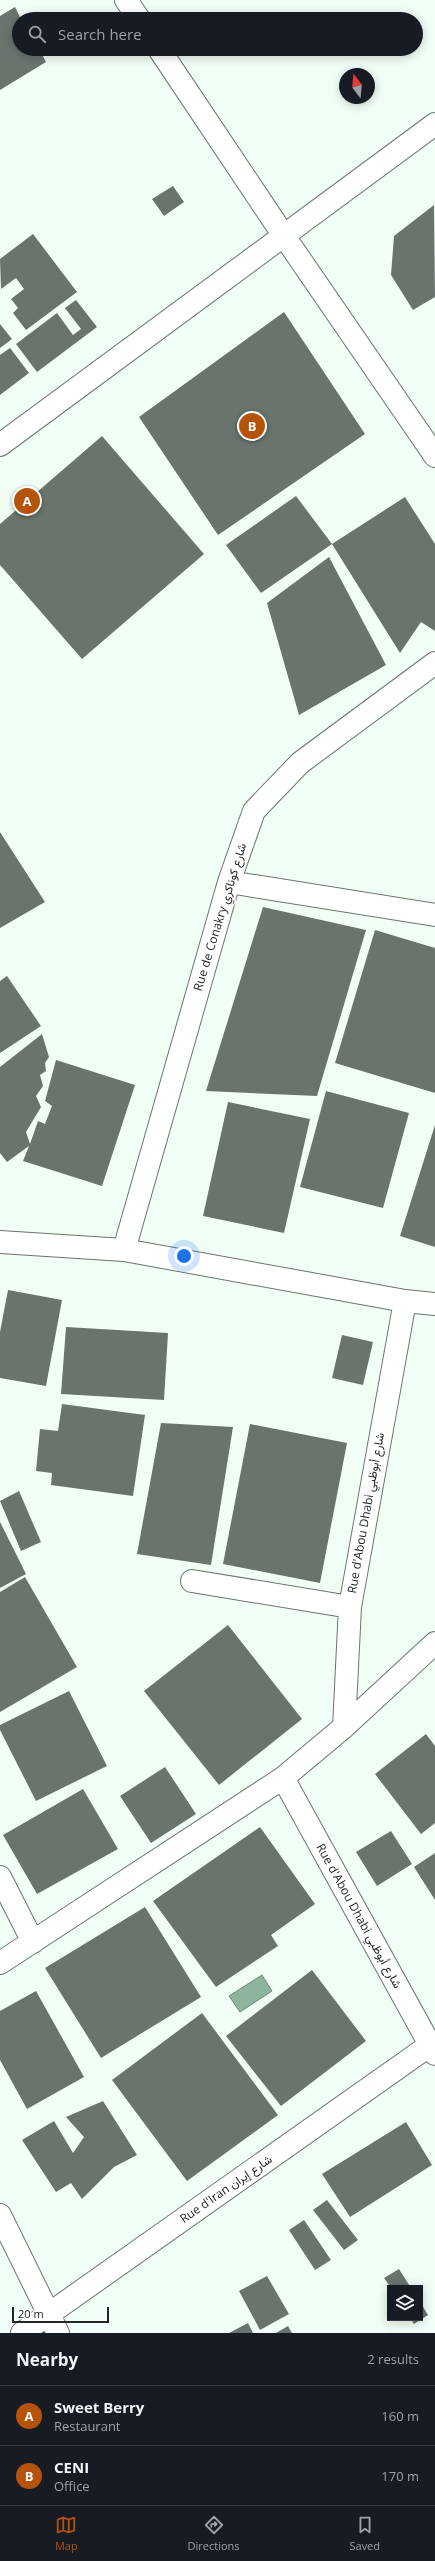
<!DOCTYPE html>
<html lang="en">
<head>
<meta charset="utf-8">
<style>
  :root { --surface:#171b24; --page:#20242c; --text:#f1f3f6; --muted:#9ea1a6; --line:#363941; --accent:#b45309 }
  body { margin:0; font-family:"Open Sans",Vazirmatn,sans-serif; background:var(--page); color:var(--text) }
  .controls { position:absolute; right:12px; bottom:12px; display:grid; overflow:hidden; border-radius:0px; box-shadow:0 2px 10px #0003 }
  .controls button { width:36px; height:36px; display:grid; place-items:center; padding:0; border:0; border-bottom:1px solid var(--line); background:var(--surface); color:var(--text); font:20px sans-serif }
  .compass { position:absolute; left:339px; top:68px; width:36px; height:36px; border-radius:50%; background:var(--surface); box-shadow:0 2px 10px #0003; rotate:344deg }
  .scale { position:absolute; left:12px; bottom:10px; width:97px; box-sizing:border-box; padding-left:4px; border:2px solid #212523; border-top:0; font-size:11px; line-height:14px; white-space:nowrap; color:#212523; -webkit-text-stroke:3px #fff; paint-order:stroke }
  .you { position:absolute; left:184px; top:1256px; width:14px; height:14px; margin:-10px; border:3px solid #fff; border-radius:50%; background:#1a73e8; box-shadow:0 0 0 6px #1a73e833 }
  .badge { display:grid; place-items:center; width:26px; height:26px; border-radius:50%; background:var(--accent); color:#fff; font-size:13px; font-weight:700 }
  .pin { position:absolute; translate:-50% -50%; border:2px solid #fff; box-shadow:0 1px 4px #0006 }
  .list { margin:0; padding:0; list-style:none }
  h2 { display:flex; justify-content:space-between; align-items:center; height:52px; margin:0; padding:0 16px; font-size:17px }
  h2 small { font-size:13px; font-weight:400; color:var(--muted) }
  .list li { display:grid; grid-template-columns:26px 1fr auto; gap:12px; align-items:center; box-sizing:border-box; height:60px; padding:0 16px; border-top:1px solid var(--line) }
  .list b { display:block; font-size:15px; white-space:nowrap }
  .list p { margin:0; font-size:13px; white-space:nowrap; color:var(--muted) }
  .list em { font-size:13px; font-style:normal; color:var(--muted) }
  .icon { flex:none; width:22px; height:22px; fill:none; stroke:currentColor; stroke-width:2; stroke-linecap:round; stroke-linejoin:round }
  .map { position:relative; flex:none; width:435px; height:2333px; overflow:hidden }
  .search { position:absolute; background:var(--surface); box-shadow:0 2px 10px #0003; left:12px; right:12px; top:12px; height:44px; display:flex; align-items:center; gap:10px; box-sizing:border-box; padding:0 14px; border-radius:22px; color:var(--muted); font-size:15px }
  .sheet { height:172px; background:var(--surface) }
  nav { display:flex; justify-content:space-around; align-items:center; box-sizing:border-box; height:56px; border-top:1px solid var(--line); background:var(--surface); font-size:11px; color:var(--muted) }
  nav a { display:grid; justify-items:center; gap:2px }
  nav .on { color:var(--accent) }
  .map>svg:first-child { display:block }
</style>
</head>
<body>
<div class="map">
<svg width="435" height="2333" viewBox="0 0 435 2333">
  <rect width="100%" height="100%" fill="#f1fef5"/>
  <path fill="#8eb49d" stroke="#6d8978" d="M262 1975 272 1991 240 2012 229 1996Z"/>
  <path fill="#69746d" d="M15 7 21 19H19V49H39L46 62 0 90V16Z
    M173 186 184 202 164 216 152 199Z
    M434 205 435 297 413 310 391 275 394 236Z
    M33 234 77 292 26 330 13 313 18 308 11 299 24 289 16 278 1 289 0 259Z
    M76 300 97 327 37 372 16 344 57 313 73 335 81 329 65 308Z
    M284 312 365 434 218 535 139 417Z
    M0 324 12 339 0 348Z
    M10 348 29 373 0 395V355Z
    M102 436 204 554 82 659 0 565V524Z
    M296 496 332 544 261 593 226 545Z
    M405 497 435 544V631L421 622 400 653 332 544Z
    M329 557 386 665 299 715 267 603Z
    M0 832 45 902 0 928Z
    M263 907 366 930 317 1096 206 1091Z
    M375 930 435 948V1093L335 1063Z
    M7 976 41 1026 0 1053V981Z
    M42 1034 49 1057 45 1063 46 1071 40 1075 43 1086 36 1096 41 1107 26 1132 30 1144 38 1121 45 1124 52 1106 45 1101 56 1060 135 1085 102 1186 23 1161 29 1146 7 1162 0 1153V1067Z
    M326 1091 409 1113 383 1208 300 1187Z
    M228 1102 310 1119 284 1233 203 1216Z
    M435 1125V1247L400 1236Z
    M8 1290 62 1300 46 1386 0 1378V1332Z
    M66 1327 168 1333 164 1400 61 1394Z
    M342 1335 373 1342 363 1385 332 1378Z
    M62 1404 145 1415 133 1496 51 1485 52 1473 36 1471 40 1429 58 1431Z
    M161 1423 233 1427 211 1565 137 1554Z
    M250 1424 347 1443 320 1583 223 1564Z
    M19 1491 41 1542 21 1551 0 1501Z
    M0 1522 26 1574 0 1588Z
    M25 1577 77 1667 0 1712V1592Z
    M228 1625 302 1719 219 1785 144 1691Z
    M69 1691 107 1766 36 1801 0 1730V1725Z
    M426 1734 435 1746V1823L421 1834 375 1774Z
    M165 1767 196 1814 151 1843 120 1796Z
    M83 1789 118 1849 37 1894 3 1835Z
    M260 1827 315 1904 271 1935 278 1946 216 1987 153 1901Z
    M391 1831 412 1864 377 1886 356 1852Z
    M435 1853V1900L414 1867Z
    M145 1907 201 1997 101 2058 45 1968Z
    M312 1970 366 2041 281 2106 226 2036Z
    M36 1991 84 2077 27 2109 0 2060V2011Z
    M202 2013 278 2115 187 2181 112 2080Z
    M103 2101 137 2155 114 2167 82 2199 71 2183 56 2192 22 2140 54 2121 73 2153 84 2137 66 2117Z
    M406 2122 432 2165 350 2217 322 2174Z
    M327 2200 358 2240 344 2250 313 2210Z
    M304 2220 331 2260 315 2270 289 2230Z
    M399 2269 411 2288H391L384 2278Z
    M267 2276 289 2314 260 2330 239 2291Z
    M420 2302 428 2315 414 2324 410 2318H420Z
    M248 2323 253 2333H229Z
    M288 2326 292 2333H276Z"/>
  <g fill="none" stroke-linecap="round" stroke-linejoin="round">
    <g stroke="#6a756e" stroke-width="24">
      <path id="minor" d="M126 0 139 19
        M159 49 284 236 435 456
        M229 882 435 915
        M0 1242 124 1250 405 1301 435 1304
        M124 1250 229 882 254 811 300 763 435 663
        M192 1581 350 1607
        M344 1727 350 1607 405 1301
        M283 1778 435 2054
        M0 1877 33 1942
        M0 1963 283 1778 344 1727 435 1643
        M0 2215 58 2333
        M22 2333 430 2045"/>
    </g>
    <g stroke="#6a756e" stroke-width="24">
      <path id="secondary" d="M0 445 435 124"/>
    </g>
    <use href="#minor" stroke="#fff" stroke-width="22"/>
    <use href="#secondary" stroke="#fff" stroke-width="22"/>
  </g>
  <g text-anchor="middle" stroke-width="3" stroke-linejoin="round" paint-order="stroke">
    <g font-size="12" fill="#212523" stroke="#fff">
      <text transform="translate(220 917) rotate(-73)" y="4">Rue de Conakry شارع كوناكري</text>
      <text transform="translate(366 1513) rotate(-80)" y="4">Rue d'Abou Dhabi شارع أبوظبي</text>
      <text transform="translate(359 1916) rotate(61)" y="4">Rue d'Abou Dhabi شارع أبوظبي</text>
      <text transform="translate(226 2189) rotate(-35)" y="4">Rue d'Iran شارع إيران</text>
    </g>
  </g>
</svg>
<div class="controls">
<button><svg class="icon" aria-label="layers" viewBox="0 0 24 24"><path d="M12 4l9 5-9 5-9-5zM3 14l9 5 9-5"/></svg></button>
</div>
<svg class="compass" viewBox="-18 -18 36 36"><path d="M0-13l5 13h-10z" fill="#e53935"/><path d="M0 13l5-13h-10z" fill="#9ea1a6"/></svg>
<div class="scale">20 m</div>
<div class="you"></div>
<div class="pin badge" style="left:27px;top:501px">A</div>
<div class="pin badge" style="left:252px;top:426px">B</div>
<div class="search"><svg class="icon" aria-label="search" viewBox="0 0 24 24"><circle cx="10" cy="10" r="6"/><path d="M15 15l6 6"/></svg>Search here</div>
</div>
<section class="sheet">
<h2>Nearby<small>2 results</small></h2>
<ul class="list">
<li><span class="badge">A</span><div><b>Sweet Berry</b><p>Restaurant</p></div><em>160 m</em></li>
<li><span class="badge">B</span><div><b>CENI</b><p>Office</p></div><em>170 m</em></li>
</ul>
</section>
<nav>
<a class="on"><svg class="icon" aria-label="map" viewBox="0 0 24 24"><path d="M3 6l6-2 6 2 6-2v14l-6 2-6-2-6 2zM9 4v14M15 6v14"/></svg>Map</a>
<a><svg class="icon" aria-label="directions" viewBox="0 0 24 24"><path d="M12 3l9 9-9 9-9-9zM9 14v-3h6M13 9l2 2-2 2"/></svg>Directions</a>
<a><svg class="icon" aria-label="saved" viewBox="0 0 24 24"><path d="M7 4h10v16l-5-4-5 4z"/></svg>Saved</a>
</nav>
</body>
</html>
